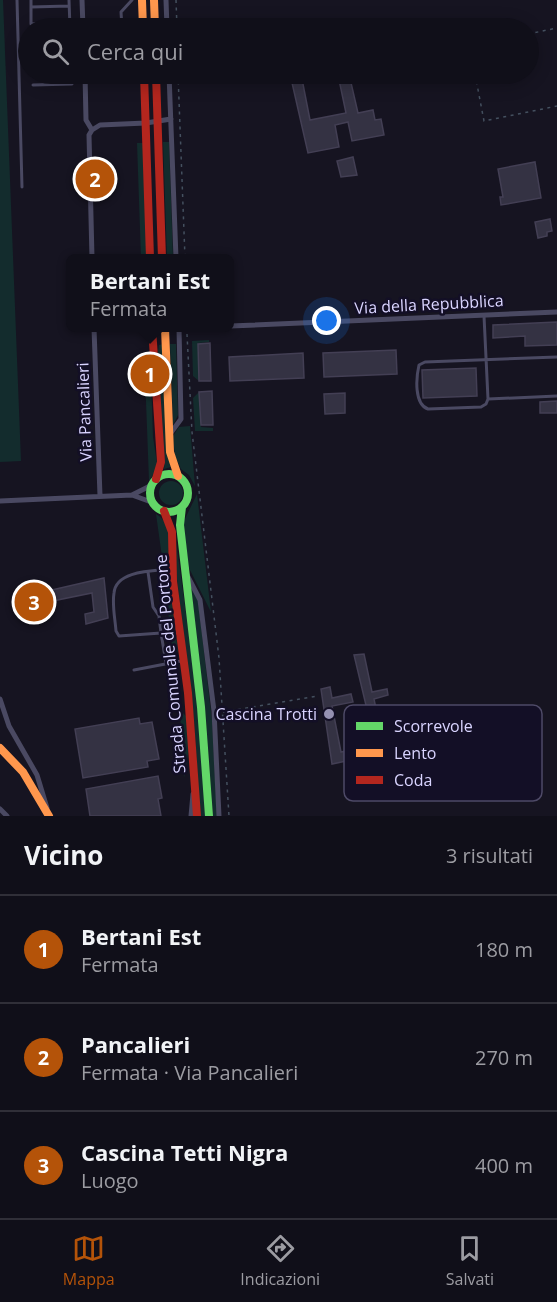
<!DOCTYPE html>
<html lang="it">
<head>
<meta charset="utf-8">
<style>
  :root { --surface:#100f19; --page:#191822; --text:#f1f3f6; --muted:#9c9ca2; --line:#302f38; --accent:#b45309 }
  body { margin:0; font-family:"Open Sans",sans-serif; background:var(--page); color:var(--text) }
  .you { position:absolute; left:327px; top:321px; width:21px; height:21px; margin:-15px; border:4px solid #fff; border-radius:50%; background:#1a73e8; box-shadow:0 0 0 9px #1a73e833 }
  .badge { display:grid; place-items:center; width:39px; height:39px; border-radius:50%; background:var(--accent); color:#fff; font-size:20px; font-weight:700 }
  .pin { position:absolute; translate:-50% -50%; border:3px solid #fff; box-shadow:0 2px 6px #0006 }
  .popup { position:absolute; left:66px; top:254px; width:168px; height:78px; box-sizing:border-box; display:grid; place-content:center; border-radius:9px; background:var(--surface); filter:drop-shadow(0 2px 4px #0005); font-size:20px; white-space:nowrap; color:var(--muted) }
  .popup b { font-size:22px; color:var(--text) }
  .popup::after { content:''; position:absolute; left:50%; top:100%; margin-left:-12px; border:12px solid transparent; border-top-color:var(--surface) }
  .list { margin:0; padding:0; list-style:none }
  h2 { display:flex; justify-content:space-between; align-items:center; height:78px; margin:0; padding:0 24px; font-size:26px }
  h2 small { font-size:20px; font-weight:400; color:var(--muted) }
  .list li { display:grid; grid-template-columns:39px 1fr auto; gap:18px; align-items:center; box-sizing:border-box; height:108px; padding:0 24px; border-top:2px solid var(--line) }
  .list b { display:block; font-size:22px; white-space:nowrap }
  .list p { margin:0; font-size:20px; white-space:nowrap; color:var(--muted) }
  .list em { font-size:20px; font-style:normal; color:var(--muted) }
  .icon { flex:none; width:33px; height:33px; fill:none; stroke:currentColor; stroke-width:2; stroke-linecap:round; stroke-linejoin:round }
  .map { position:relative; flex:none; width:557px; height:816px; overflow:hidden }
  .search { position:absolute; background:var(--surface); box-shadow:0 3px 15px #0003; left:18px; right:18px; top:18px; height:66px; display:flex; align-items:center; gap:15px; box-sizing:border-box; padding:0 21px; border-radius:33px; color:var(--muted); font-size:22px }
  .sheet { height:402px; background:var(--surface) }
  nav { display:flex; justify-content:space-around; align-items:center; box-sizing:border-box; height:84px; border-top:2px solid var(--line); background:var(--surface); font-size:16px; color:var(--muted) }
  nav a { display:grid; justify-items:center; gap:3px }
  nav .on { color:var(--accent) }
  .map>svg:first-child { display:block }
</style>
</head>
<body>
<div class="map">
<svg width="557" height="816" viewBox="0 0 557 816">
  <rect width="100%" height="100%" fill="#161421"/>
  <path fill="#132c2d" d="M0 0H3L21 461 0 462Z
    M163 142H169L173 258H167Z
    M137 143H143L147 258H141Z
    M209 340V342L198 343 199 381 193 376 192 341Z
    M163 344 167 454 171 467 164 469 165 461 161 438 158 351 159 345Z
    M170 344H176L178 415 173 425Z
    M145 375H151L153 437 157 463 155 472 149 481Z
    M199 392 201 427 213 428V431H195L193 398Z
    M190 426 195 486 189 475 181 469 175 456 173 436 179 427Z
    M159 493a12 12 0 1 1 24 0a12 12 0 1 1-24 0Z
    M197 494 211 612 189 568 183 523Z
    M156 514C173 524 169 544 168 562L163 564Z
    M176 541 196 686 206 816H200L194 720 176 571Z
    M164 575 169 577 178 651 173 655Z
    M191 587 198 600 212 721 217 816H213L206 720Z
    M180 713H183L186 716 189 749 184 778Z"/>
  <path fill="#343243" stroke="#433f54" stroke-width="1.5" d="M290 74H314V76L302 79 310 120 346 113 338 75 349 74 358 113 373 110 375 120 381 119 384 135 352 141 348 122 335 125 339 147 308 153Z
    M353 157 357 175 341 177 337 161Z
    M535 162 541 198 501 205 500 197H503L498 169Z
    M550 219 552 231 547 232V236L538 238 535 222Z
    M557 322V345L525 346V336L493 338V325Z
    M210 343 211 381H199L198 344Z
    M396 350 397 374 324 377 323 353Z
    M303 353 304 378 230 381 229 357Z
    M476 368 477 396 423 398 422 370Z
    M212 391 213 425H201L199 392Z
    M345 393V413L325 414 324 394Z
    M557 401V413H540V402Z
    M104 578 108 618 86 624 85 614 94 612 92 593 23 607 21 597Z
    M364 654 372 692 387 689 388 695 374 699 385 753 332 764 321 689 330 687 332 698 351 694 353 702 332 706 341 752 374 745 372 732 359 734 357 725 370 722 354 655Z
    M139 718 140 724 152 722 159 759 147 761 148 767 83 778 75 729Z
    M158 776 162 798 158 799 161 816H90L86 789Z"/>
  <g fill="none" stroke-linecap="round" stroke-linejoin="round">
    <path stroke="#44505f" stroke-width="1.5" stroke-dasharray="3 4.5" stroke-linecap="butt" d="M176 0 177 28
      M528 34 557 28
      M178 74 185 258
      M475 74 484 121 557 106
      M187 334 192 432 219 658 229 816
      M223 712 317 696"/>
    <path stroke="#4a4962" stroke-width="3" d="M17 0 22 187
      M31 0V24L70 22
      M69 0 70 28
      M31 7 69 6
      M122 28 121 12 132 0
      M33 85 72 84
      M484 316 488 399 557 396
      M488 399 486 404 481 407 428 409C414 404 416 378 419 365L425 362 557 357
      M148 572 153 607 159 616 161 633
      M166 663 161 633 119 636 116 631C115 618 112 605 114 593 116 570 154 571 171 569
      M134 670 181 661"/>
    <path stroke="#4a4962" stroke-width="5" d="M82 0 83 28
      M166 0 167 28
      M85 74 86 120 92 130
      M169 74 176 258
      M92 258 89 135 92 130 100 125 146 123 171 119
      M230 326 557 312
      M94 328 100 496
      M152 329 185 328
      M170 434 181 419 179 328
      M132 495 154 503
      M0 501 132 495 152 485
      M186 573 200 600 214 711 219 816
      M0 699 9 726 37 775 47 808
      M0 809 7 816
      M191 816 193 794"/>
    <path stroke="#63d668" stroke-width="8" d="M150 493a19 19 0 1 1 38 0a19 19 0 1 1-38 0Z
      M182 507 180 525 201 707 209 816"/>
    <path stroke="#ff974d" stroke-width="8" d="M142 0 143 28
      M154 0 155 28
      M165 328 170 452 178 476
      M0 748 23 772 49 816"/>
    <path stroke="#b3261e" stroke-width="8" d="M144 74 150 258
      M156 74 162 258
      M152 328 161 462 156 479
      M164 511 172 532 173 581 188 693 197 816"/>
  </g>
  <circle fill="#9591b1" stroke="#130f26" stroke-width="2" cx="329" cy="714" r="6"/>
  <g text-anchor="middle" stroke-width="5" stroke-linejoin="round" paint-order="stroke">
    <g font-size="16" fill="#d9d4ff" stroke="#130f26">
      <text transform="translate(429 304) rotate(-3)" y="6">Via della Repubblica</text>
      <text transform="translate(84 412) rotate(-92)" y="6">Via Pancalieri</text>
      <text transform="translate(170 664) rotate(-95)" y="6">Strada Comunale del Portone</text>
    </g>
    <g font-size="16" fill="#d9d4ff" stroke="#130f26" text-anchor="end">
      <text x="317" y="720">Cascina Trotti</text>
    </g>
  </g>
  <rect x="344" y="705" width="198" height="96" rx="9" fill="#130f26" stroke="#4e4a67" stroke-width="1.5"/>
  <rect x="356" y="722" width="27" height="8" fill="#63d668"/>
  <rect x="356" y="749" width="27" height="8" fill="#ff974d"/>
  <rect x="356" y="776" width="27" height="8" fill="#b3261e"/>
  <g font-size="16" fill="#d9d4ff">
    <text x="394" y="732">Scorrevole</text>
    <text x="394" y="759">Lento</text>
    <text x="394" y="786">Coda</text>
  </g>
</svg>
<div class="you"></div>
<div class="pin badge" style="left:150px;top:374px">1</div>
<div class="popup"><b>Bertani Est</b>Fermata</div>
<div class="pin badge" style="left:95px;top:179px">2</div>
<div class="pin badge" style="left:34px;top:602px">3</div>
<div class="search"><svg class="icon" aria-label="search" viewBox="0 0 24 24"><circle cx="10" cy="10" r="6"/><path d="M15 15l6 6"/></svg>Cerca qui</div>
</div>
<section class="sheet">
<h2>Vicino<small>3 risultati</small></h2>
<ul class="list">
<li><span class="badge">1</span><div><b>Bertani Est</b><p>Fermata</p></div><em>180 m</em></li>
<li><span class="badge">2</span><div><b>Pancalieri</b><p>Fermata · Via Pancalieri</p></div><em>270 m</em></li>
<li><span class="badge">3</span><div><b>Cascina Tetti Nigra</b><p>Luogo</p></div><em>400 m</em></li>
</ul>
</section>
<nav>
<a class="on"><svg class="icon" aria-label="map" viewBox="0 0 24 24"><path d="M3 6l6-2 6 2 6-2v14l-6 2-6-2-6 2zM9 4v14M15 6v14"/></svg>Mappa</a>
<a><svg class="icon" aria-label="directions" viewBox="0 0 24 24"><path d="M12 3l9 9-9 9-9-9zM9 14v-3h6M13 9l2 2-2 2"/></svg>Indicazioni</a>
<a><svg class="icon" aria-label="saved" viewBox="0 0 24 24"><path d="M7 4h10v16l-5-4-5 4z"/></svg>Salvati</a>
</nav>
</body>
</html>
